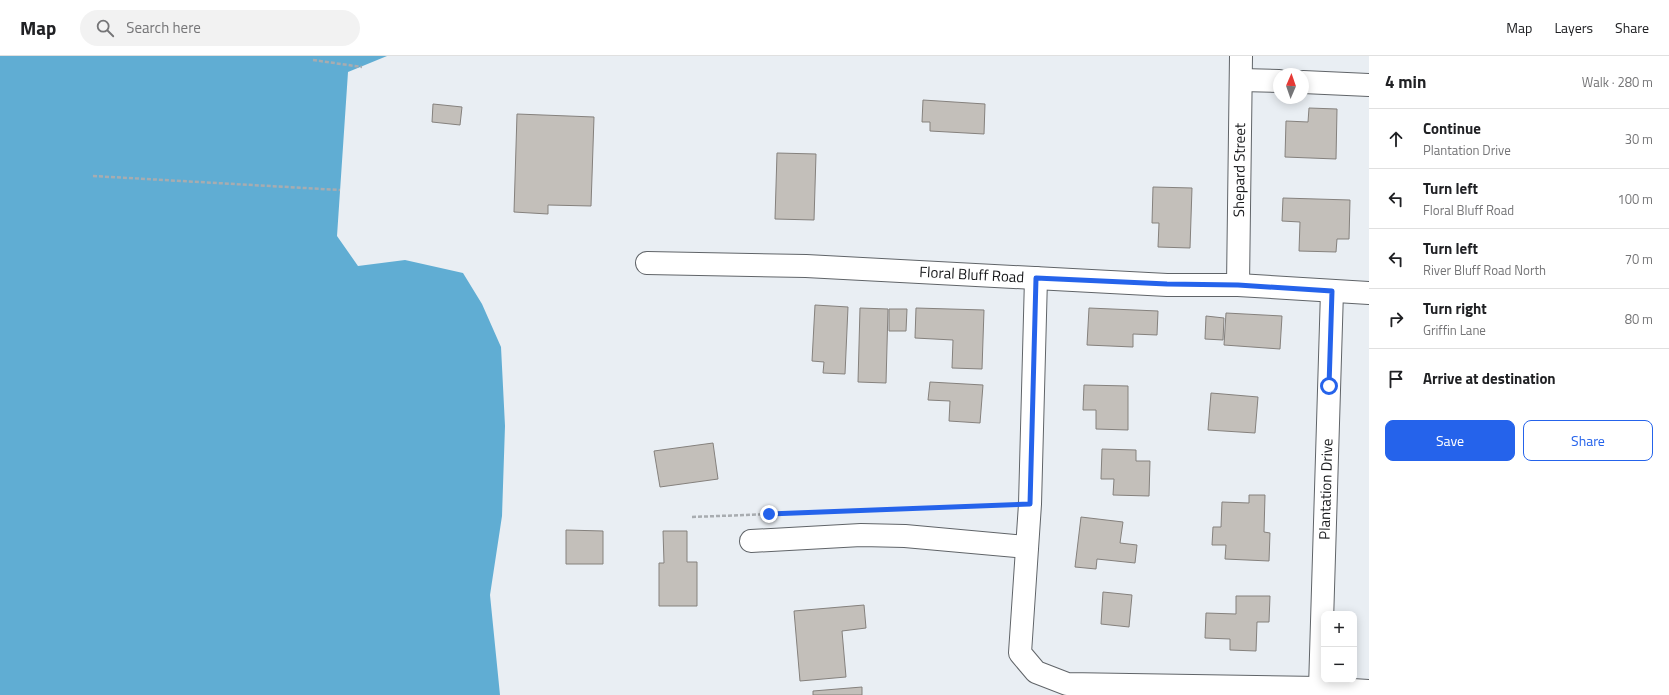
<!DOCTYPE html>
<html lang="en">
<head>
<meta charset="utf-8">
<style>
  :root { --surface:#fff; --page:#f2f2f2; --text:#202124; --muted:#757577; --line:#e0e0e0; --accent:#2563eb }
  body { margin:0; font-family:"Titillium Web",sans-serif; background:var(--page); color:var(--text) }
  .controls { position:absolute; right:12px; bottom:12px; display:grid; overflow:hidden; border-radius:8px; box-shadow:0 2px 10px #0003 }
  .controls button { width:36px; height:36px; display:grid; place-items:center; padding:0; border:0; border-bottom:1px solid var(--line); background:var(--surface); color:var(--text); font:20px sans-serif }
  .compass { position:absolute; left:1273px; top:12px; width:36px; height:36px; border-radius:50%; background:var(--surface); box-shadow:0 2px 10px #0003; rotate:2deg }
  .stop { position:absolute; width:12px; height:12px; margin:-9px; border:3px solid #2563eb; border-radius:50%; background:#fff }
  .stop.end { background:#2563eb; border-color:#fff; box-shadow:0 1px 4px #0008 }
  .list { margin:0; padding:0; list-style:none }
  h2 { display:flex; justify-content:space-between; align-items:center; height:52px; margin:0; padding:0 16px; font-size:17px }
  h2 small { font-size:13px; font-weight:400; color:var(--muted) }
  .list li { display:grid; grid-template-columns:26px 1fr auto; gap:12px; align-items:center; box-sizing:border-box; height:60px; padding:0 16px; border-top:1px solid var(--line) }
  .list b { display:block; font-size:15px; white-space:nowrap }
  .list p { margin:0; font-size:13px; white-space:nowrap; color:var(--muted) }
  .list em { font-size:13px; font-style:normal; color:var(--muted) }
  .actions { display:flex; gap:8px; padding:12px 16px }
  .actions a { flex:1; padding:9px 0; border:1px solid var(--accent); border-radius:8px; text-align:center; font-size:14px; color:var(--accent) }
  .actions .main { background:var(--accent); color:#fff }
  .icon { flex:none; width:22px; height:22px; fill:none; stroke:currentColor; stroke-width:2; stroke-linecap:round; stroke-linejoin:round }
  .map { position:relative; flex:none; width:1369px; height:639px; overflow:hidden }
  header { display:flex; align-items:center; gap:24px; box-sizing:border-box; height:56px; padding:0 20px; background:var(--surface); border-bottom:1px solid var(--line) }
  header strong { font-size:19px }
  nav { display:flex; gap:22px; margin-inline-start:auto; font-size:14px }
  .search { width:280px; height:36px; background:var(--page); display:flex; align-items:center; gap:10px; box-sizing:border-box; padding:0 14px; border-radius:22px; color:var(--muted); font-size:15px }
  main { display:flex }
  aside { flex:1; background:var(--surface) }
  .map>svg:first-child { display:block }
</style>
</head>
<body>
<header>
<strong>Map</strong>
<div class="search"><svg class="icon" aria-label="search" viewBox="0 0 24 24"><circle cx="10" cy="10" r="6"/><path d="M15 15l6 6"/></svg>Search here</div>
<nav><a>Map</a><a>Layers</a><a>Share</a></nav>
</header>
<main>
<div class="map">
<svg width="1369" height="639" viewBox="0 0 1369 639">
  <rect width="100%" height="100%" fill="#e9eef3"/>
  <path fill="#60add3" d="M0 0H387L348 16 337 180 358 210 405 204 463 217 482 248 501 291 505 370 502 460 490 539 500 639H0Z"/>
  <path fill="#c3bfba" stroke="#85817d" d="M923 44 985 48 984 78 930 75V66H922Z
    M433 48 462 51 460 69 432 66Z
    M1309 52 1337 53 1336 103 1285 101 1286 65 1308 66Z
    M517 58 594 61 591 150 548 149V158L514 156Z
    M777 97 816 98 814 164 775 163Z
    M1153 131 1192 132 1190 192 1158 191 1159 167H1152Z
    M1283 142 1350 144 1349 183H1337L1336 196 1299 195 1300 166 1282 165Z
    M815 249 848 251 845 318 823 317 824 306 812 305Z
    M860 252 888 253 886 327 858 326Z
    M916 252 984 254 982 313 952 312 953 284 915 282Z
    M1089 252 1158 255 1157 279 1133 278V291L1087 289Z
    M889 253H907L906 275H889Z
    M1226 257 1282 260 1280 293 1224 289Z
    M1206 260 1224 262 1223 284 1205 283Z
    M930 326 983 329 980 367 949 365 950 345 928 344Z
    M1084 329 1128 330V374L1096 373V354H1083Z
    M1211 337 1258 341 1255 377 1208 374Z
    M713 387 718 423 660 431 654 395Z
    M1102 393 1136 394V405H1150L1149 440 1113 439 1114 423H1101Z
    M1249 439H1265L1264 476 1270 477 1269 505 1225 503 1226 489H1212L1213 471H1221L1222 446 1249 447Z
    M1081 461 1123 466 1120 487 1137 489 1135 507 1097 503 1096 513 1075 511Z
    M566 474 603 475V508H566Z
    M663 475H687V506H697V550H659V507H664Z
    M1103 536 1132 539 1129 571 1101 568Z
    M1236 540H1270L1269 566H1257L1256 595 1230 594V583L1205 582 1206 557 1236 558Z
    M864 549 866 572 842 575 846 621 800 625 794 555Z
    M862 631V639H813V635Z"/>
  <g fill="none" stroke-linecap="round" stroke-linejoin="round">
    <g stroke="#606468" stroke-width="24">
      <g id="minor">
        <path d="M1241 24 1279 25"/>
        <path d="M1303 26 1369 29"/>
        <path id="s1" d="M647 207 806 210 1167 229H1238L1369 237"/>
        <path d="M1036 222 1030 448 1020 597 1036 616 1067 628 1320 632 1369 635"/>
        <path id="s2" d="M1238 229 1241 0"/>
        <path d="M751 485 861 479 905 480 1027 491"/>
        <path id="s3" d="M1320 632 1332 235"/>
      </g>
    </g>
    <path stroke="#a8acb0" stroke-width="2.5" stroke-dasharray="4 2" stroke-linecap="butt" d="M313 4 362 11
      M93 120 340 134
      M692 461 1009 449"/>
    <use href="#minor" stroke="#fff" stroke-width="22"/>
  </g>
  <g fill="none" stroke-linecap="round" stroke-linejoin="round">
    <path stroke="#2563eb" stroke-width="5" d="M769 458 1030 448 1036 222 1167 228 1238 229 1332 235 1329 330"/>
  </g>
  <g text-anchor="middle" stroke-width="3" stroke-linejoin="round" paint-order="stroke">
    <g font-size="15" fill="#191a1c" stroke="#e9eef3">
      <text dy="5" stroke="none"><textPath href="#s2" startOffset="115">Shepard Street</textPath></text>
      <text dy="5" stroke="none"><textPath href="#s1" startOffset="325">Floral Bluff Road</textPath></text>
      <text dy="5" stroke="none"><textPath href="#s3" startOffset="199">Plantation Drive</textPath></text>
    </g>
  </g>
</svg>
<div class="controls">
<button>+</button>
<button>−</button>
</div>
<svg class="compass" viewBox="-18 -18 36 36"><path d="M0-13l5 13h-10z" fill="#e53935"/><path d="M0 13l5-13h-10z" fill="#757577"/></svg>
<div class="stop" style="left:1329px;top:330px"></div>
<div class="stop end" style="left:769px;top:458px"></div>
</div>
<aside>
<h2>4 min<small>Walk · 280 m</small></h2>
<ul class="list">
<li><svg class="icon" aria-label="ahead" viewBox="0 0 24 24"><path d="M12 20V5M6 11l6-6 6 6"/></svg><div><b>Continue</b><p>Plantation Drive</p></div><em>30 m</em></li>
<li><svg class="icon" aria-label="left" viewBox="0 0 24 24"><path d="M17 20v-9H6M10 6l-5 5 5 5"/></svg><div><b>Turn left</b><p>Floral Bluff Road</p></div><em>100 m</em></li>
<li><svg class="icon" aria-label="left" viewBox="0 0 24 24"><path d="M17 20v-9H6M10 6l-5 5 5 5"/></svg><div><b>Turn left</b><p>River Bluff Road North</p></div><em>70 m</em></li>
<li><svg class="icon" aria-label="right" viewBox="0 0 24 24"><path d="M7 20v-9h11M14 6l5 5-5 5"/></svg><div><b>Turn right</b><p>Griffin Lane</p></div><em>80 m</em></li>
<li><svg class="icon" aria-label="arrive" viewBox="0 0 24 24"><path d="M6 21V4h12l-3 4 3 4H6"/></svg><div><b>Arrive at destination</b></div></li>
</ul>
<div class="actions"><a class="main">Save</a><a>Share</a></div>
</aside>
</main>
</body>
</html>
